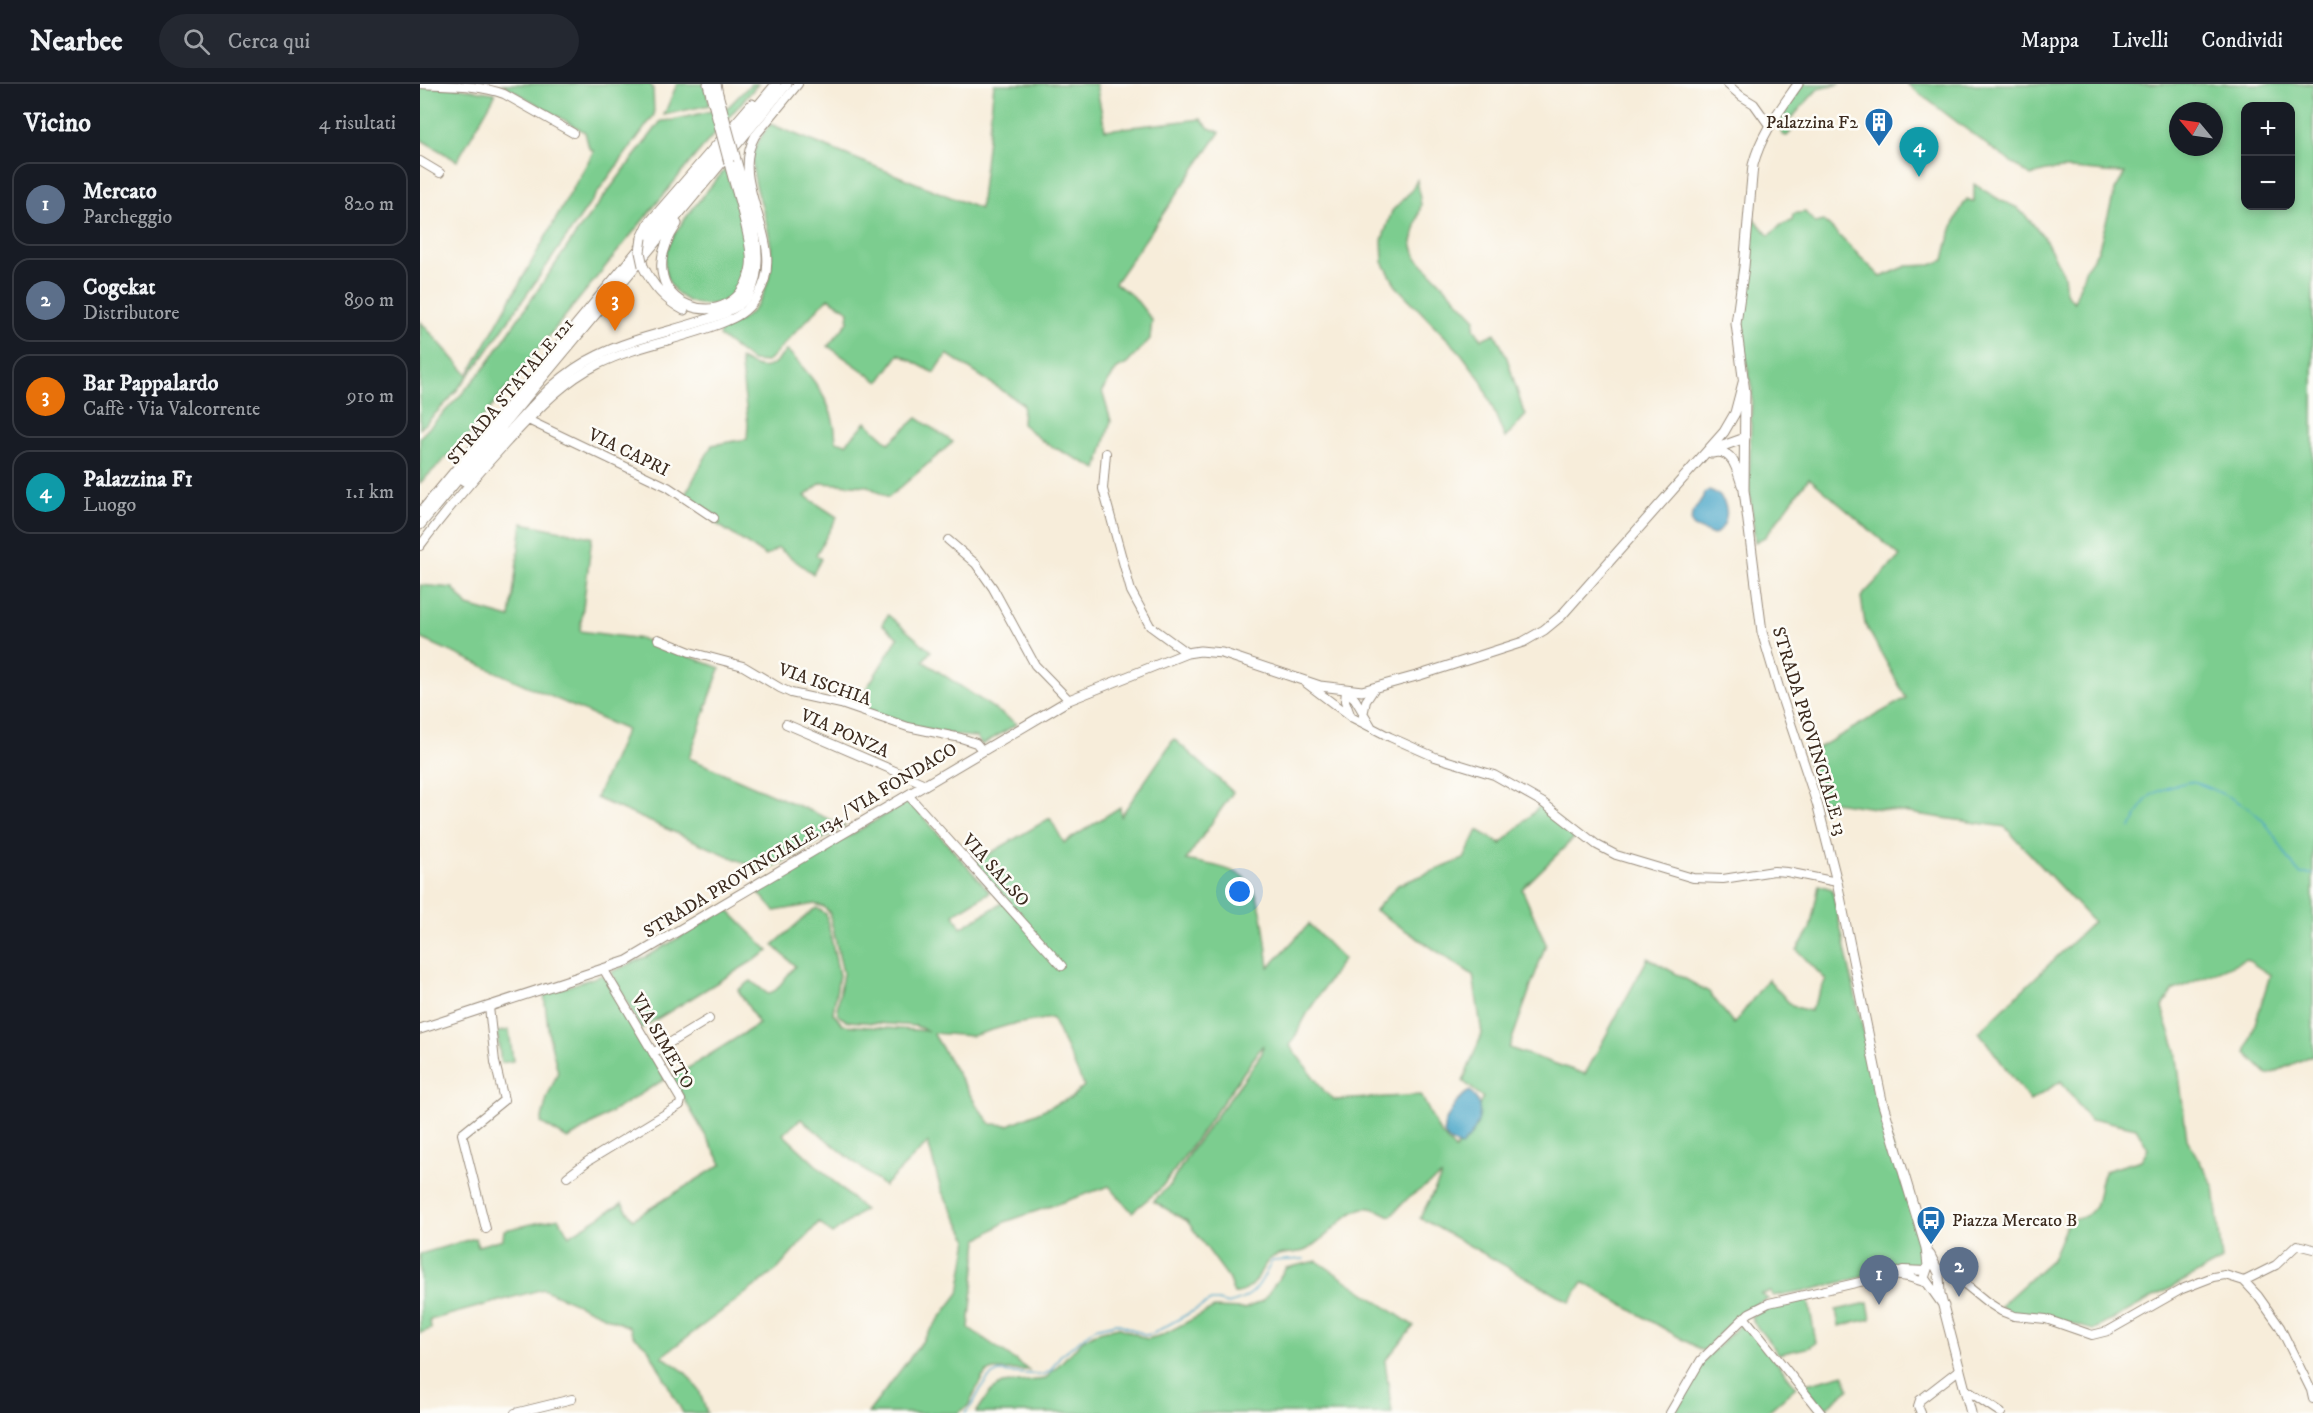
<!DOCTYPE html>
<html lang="it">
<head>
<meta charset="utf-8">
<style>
  :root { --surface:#171b24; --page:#242831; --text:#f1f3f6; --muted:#9ea1a6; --line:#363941; --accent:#d93025 }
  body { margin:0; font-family:"IM FELL DW Pica",serif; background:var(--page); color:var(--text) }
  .controls { position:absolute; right:18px; top:18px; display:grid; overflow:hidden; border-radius:12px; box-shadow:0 3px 9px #0003 }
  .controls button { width:54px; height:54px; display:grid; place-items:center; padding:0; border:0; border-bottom:2px solid var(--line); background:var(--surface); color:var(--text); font:30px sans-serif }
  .compass { position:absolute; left:1749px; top:18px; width:54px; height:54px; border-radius:50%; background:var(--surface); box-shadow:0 3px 9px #0003; rotate:299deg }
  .you { position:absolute; left:820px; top:808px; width:21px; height:21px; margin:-15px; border:4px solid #fff; border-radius:50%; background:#1a73e8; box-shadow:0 0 0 9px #1a73e833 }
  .badge { display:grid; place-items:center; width:39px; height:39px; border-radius:50%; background:var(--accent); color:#fff; font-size:20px; font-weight:700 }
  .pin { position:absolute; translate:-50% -50px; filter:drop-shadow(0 2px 3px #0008) }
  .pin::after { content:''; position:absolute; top:32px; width:21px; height:18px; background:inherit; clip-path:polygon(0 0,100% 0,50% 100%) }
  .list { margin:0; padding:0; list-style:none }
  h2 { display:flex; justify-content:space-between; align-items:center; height:78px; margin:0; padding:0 24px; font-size:26px }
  h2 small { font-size:20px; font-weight:400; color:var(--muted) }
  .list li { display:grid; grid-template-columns:39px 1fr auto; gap:18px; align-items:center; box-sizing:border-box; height:84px; margin:0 12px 12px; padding:0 12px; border:2px solid var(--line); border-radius:18px }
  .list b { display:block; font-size:22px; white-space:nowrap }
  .list p { margin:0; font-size:20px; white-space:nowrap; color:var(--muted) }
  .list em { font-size:20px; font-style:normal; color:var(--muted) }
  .icon { flex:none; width:33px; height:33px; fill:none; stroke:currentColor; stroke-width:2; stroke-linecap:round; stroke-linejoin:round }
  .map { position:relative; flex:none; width:1893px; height:1329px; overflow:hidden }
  header { display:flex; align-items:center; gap:36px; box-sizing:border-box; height:84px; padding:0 30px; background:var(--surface); border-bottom:2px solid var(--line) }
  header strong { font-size:28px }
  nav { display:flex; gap:33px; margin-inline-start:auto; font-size:21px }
  .search { width:420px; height:54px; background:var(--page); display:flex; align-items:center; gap:15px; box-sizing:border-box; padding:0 21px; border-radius:33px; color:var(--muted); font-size:22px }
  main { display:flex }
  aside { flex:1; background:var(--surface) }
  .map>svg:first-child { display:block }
</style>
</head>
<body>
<header>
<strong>Nearbee</strong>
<div class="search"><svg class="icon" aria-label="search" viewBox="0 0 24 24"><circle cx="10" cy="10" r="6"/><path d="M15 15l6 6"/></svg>Cerca qui</div>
<nav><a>Mappa</a><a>Livelli</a><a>Condividi</a></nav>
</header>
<main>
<aside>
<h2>Vicino<small>4 risultati</small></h2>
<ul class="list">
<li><span class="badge" style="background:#5c6f8a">1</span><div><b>Mercato</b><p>Parcheggio</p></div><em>820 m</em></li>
<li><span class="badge" style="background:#5c6f8a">2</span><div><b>Cogekat</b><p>Distributore</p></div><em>890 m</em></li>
<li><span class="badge" style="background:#e8710a">3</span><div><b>Bar Pappalardo</b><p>Caffè · Via Valcorrente</p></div><em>910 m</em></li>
<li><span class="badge" style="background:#0f9aa8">4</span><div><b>Palazzina F1</b><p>Luogo</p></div><em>1.1 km</em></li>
</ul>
</aside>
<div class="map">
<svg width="1893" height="1329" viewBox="0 0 1893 1329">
  <rect width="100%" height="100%" fill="#fdfcf7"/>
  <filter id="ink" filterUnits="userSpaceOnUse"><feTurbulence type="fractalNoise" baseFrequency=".0167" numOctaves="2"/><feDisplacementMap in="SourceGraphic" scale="12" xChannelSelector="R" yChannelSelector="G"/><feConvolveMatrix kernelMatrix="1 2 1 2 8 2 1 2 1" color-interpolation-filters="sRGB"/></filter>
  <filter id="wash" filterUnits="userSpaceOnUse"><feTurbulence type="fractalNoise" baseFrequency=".008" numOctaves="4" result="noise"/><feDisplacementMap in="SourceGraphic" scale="24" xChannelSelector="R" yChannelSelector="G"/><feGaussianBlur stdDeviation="1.35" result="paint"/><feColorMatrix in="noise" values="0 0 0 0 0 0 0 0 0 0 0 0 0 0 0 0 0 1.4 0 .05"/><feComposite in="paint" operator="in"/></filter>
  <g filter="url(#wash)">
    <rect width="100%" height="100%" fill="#f7edda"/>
    <path fill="#7bcd8f" stroke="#5b7c56" stroke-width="1.5" fill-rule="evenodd" d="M82 0H230L233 4 234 31 185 98 61 276 29 316 0 345V237L48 291 174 67 169 64 165 48Z
      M257 0H284L290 21 244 31Z
      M331 0H338L275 72 48 352 0 399V353L39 313 66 282 158 147 241 37 253 36 308 23Z
      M574 0H676L685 46 781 35 789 44 800 48 695 199 714 213 732 236 730 255 707 280 697 285 682 307 691 337 677 385 625 359 602 340 603 320 527 270 514 289 479 270 459 298 408 262 428 238 429 227 408 214 347 278 332 277 299 252 301 245C321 238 336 229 344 208 359 174 348 143 338 109 335 98 332 88 333 77 333 62 342 52 350 40L560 125Z
      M1382 0H1420L1398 5 1366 40 1371 48 1367 52 1363 51 1357 39Z
      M1487 0H1893V971L1848 991 1826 969 1850 891 1826 875 1752 907 1742 924 1756 966 1767 1055 1794 1103 1802 1176 1673 1246 1625 1232 1594 1229 1580 1222 1632 1175 1648 1137C1654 1135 1663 1134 1667 1131 1682 1121 1676 1100 1685 1087L1721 1076 1728 1065 1716 1044 1681 1036 1670 1037 1641 997 1610 1017 1559 948 1673 838 1585 743 1400 716 1386 671 1486 614 1445 540 1441 513 1480 472 1389 394 1345 453 1335 458 1329 402 1332 306 1320 245 1332 132 1349 152 1361 141 1372 137 1373 130 1385 128 1395 139 1404 137 1461 193 1487 182 1511 181 1524 176C1529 153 1534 134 1547 115L1554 118V100L1580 116 1598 124 1612 139 1624 153 1644 191 1646 209 1654 218 1666 184 1678 167 1695 106 1705 89C1673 89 1642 78 1611 92L1567 61ZM1826 22H1870V122H1826ZM1758 27H1794V63H1758Z
      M0 2 41 4 74 9 75 11 37 77 0 55Z
      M306 84C312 110 328 152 327 178 324 239 241 232 245 174 246 152 291 103 306 84Z
      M997 96 1001 121 992 158 996 173 1055 234 1054 244 1062 255 1075 249 1087 274 1102 323 1106 331 1085 354 1061 296 1040 268 976 202 963 178 962 156 972 127 992 106Z
      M367 266C392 292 415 319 416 357L426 360 446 338 469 359 497 334 533 358 468 414 448 402 401 399 385 412 417 433 396 471 401 475 393 490 358 464 346 472 295 439 298 433 265 411 292 361 327 355 328 340 320 275C345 288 349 287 367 266Z
      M102 439 172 453 160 547 222 555 300 584 269 674 425 742 345 788 176 714 206 646 0 554V501L33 504 48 522 90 534Z
      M468 531 511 567 503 577 597 640 562 661 556 653C515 651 474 636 435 623L478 554 462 540Z
      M754 655 813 708 766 776C784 780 815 783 828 797 843 811 846 863 849 883L889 840 923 875 888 928 870 962 905 1008 915 1016 1001 1011 1019 1047 1035 1066 1063 1014 1043 997 1062 950 1053 891 955 826 978 801 1044 775 1058 746 1081 760 1120 722 1156 752 1102 805 1126 860 1089 964 1165 990 1228 874 1289 908 1314 940 1348 895 1372 922 1390 927 1406 896 1377 866 1390 845 1399 801 1412 805 1458 1014 1506 1177 1394 1205 1353 1212 1351 1208 1341 1210 1348 1215C1319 1227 1304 1245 1283 1267L1163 1198 1150 1218 1000 1134 1022 1091 988 1114 971 1132C961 1128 951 1121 940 1125 921 1132 904 1159 884 1167 874 1170 857 1168 849 1176 834 1191 842 1203 814 1210L808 1193 767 1137 733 1117 750 1101 770 1068 829 988 842 969 843 961 754 1087 740 1105 712 1128 689 1102 585 1138 558 1156 549 1244 609 1286H574L567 1288 562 1294 548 1322 538 1329H448L539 1209 548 1155 521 1106 508 1059 464 1102 381 1035 363 1050 444 1126 412 1150 399 1138 358 1185 242 1272 265 1288 279 1306 287 1329H263L228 1264 213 1251 209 1243 123 1205 10 1236 11 1245 0 1249V1170L55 1154 58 1162 83 1155 84 1146 139 1134 149 1152 202 1119 213 1135 302 1080 252 994 339 940 318 906 331 897 348 910 356 906 375 882 353 861 393 826 397 824 406 830 419 891 413 929 423 941 508 947 496 942 427 937 419 932 417 925 423 889 409 828 404 823 395 820 355 827 336 806 489 717 570 808 534 830 541 844 582 819 552 780 630 734 644 759 700 723 701 732ZM632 934 664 1002 652 1013 589 1041 571 1040 557 1022 513 949 552 952 589 941Z
      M307 825 349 867 221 945 191 888 228 872Z
      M182 891 186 894 245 995 148 1055 121 1039 127 1014 138 988 129 952 124 910Z
      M89 946 93 977 81 979 77 948Z
      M897 1177 994 1242 965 1277 972 1329H556L570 1308 582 1300 625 1295 663 1256 675 1249 698 1243 727 1255 742 1251 794 1224 824 1225 843 1217 866 1184Z
      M1388 1214 1396 1259 1391 1261V1263L1359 1270 1333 1238 1331 1232 1350 1223Z
      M1448 1219 1451 1235 1419 1242 1416 1226Z
      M1322 1239 1328 1242 1376 1303 1346 1329H1255L1280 1283 1289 1271Z
      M1424 1290 1429 1305 1403 1326 1383 1301Z"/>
    <path fill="#4aa6c8" stroke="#426873" stroke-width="1.5" d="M1289 406C1310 412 1313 441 1293 451L1274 443 1271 439 1272 430 1286 408Z
      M1050 1007C1068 1024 1058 1047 1041 1062 1035 1060 1028 1058 1025 1051 1019 1040 1040 1011 1050 1007Z"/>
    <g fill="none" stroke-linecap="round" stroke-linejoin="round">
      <path stroke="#4aa6c8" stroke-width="1.5" d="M1711 744C1716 735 1722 718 1730 712 1736 707 1761 699 1769 698 1783 698 1826 721 1836 730 1856 747 1863 772 1880 790H1893
        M545 1329C559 1317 560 1294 579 1288L623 1291 630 1287 640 1272 675 1244 697 1239 726 1251 732 1250 791 1217H798L808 1220C836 1213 840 1200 852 1177L884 1175"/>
    </g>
  </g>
  <g filter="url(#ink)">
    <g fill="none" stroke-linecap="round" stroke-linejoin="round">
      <g stroke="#998c7c" stroke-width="10">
        <path id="minor" d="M0 0C29 2 57 0 84 10L153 49
          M1307 0 1321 12 1334 20 1349 41
          M0 77 20 89
          M108 336 248 403 294 434
          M686 369 683 405 711 507 730 542 767 569
          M528 456 556 480 573 504 615 581 649 616
          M0 462C27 425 57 391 88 357 116 328 141 299 177 281 219 260 266 255 307 237 320 232 331 223 338 211 370 159 307 102 335 52L378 0
          M238 555 270 568 323 582 360 604 371 609 421 620 488 643 541 654 556 659 562 666
          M886 599 931 633 970 653 1015 673 1074 691 1122 718 1177 761 1196 771 1273 794 1303 795 1354 787 1367 788 1417 798
          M926 606 935 615 951 642
          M926 606 925 617 931 633
          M943 631 946 617 954 605
          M366 640 505 700
          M488 711 642 882
          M233 969 289 935
          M147 1093 168 1077 260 1021 261 1016 184 886
          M66 1145 42 1050 84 1016 75 978 69 923
          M1518 1187 1525 1184 1567 1218 1581 1227 1594 1232 1626 1235 1672 1251 1688 1247 1762 1205 1793 1193 1805 1191 1824 1197 1838 1212 1860 1243 1891 1306 1893 1315
          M1472 1191 1488 1193 1507 1199
          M1824 1197 1856 1181 1877 1161 1893 1165
          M1324 1233 1401 1329
          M1545 1305 1581 1329
          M95 1329 152 1315
          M1250 1329 1281 1276 1329 1229 1349 1219 1470 1191 1483 1186 1506 1187
          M1501 1329 1498 1322 1500 1316 1540 1285"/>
      </g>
      <g stroke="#998c7c" stroke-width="11">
        <path id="major" d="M288 0 291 11
          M296 0 298 10
          M1378 0C1360 26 1341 50 1333 81L1324 183 1316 240 1325 308 1324 406 1342 548 1359 605 1397 719 1417 798 1462 1017 1506 1164 1508 1182 1504 1194 1524 1222
          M257 140C200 223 320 260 331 182 334 161 315 103 309 79
          M222 154 229 139 332 20
          M223 182C232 201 245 216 264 226
          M304 228C365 211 325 112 315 72
          M1291 369 1300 363 1325 354
          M1293 369C1313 364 1317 386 1322 401
          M44 397C59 380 75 363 91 346 117 317 141 289 177 272 218 251 265 246 307 228
          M0 429 356 0
          M0 441 367 0
          M0 945 207 877 649 616 767 569 780 567 802 569 900 602 942 607 1000 591 1103 558 1124 546 1141 532 1304 348 1315 329 1324 295
          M1510 1171 1519 1189 1520 1210 1551 1329"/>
      </g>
      <use href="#minor" stroke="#fff" stroke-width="8"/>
      <use href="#major" stroke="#fff" stroke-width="9"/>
      <g stroke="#998c7c" stroke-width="11" stroke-linecap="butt">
        <path id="major-bridge" d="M298 10 315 72
          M291 11 309 79
          M222 154 220 168 223 182"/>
      </g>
      <use href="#major-bridge" stroke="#fff" stroke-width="9"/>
    </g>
  </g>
  <defs>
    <g id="building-pin" transform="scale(1.5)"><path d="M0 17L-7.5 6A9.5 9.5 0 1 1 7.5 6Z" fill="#1f6fb2" stroke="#fdfcf7"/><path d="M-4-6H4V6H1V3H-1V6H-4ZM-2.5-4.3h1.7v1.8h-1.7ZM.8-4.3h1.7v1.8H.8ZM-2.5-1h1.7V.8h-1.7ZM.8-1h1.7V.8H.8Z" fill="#fff"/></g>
    <g id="bus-pin" transform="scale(1.5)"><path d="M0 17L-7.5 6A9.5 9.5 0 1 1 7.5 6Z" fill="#1f6fb2" stroke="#fdfcf7"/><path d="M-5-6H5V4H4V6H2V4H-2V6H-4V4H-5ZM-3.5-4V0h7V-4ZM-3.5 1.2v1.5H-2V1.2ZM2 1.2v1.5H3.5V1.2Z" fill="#fff"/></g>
  </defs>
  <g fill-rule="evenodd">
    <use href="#building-pin" x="1459" y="38"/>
    <use href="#bus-pin" x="1511" y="1136"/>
  </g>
  <g text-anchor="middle" stroke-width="5" stroke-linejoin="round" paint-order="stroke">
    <g font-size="18" fill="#3b2a1e" stroke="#fdfcf7" text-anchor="end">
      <text x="1438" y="44">Palazzina F2</text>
      <text x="1532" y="1142" text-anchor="start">Piazza Mercato B</text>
    </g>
    <g font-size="18" fill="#3b2a1e" stroke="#fdfcf7">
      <text transform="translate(90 307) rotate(-50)" y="6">STRADA STATALE 121</text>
      <text transform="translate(209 368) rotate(26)" y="6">VIA CAPRI</text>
      <text transform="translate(405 600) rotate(19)" y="6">VIA ISCHIA</text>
      <text transform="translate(1390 647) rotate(73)" y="6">STRADA PROVINCIALE 13</text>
      <text transform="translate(425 649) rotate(24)" y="6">VIA PONZA</text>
      <text transform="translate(380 756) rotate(-31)" y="6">STRADA PROVINCIALE 134 / VIA FONDACO</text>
      <text transform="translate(576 786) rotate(48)" y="6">VIA SALSO</text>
      <text transform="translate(243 957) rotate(60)" y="6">VIA SIMETO</text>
    </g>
  </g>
</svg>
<div class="controls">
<button>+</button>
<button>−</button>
</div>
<svg class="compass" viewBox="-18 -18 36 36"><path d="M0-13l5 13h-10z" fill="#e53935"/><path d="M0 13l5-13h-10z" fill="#9ea1a6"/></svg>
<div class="you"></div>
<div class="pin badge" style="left:1459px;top:1221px;background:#5c6f8a">1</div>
<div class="pin badge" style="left:1539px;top:1213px;background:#5c6f8a">2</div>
<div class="pin badge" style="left:195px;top:247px;background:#e8710a">3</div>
<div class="pin badge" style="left:1499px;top:93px;background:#0f9aa8">4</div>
</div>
</main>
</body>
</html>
